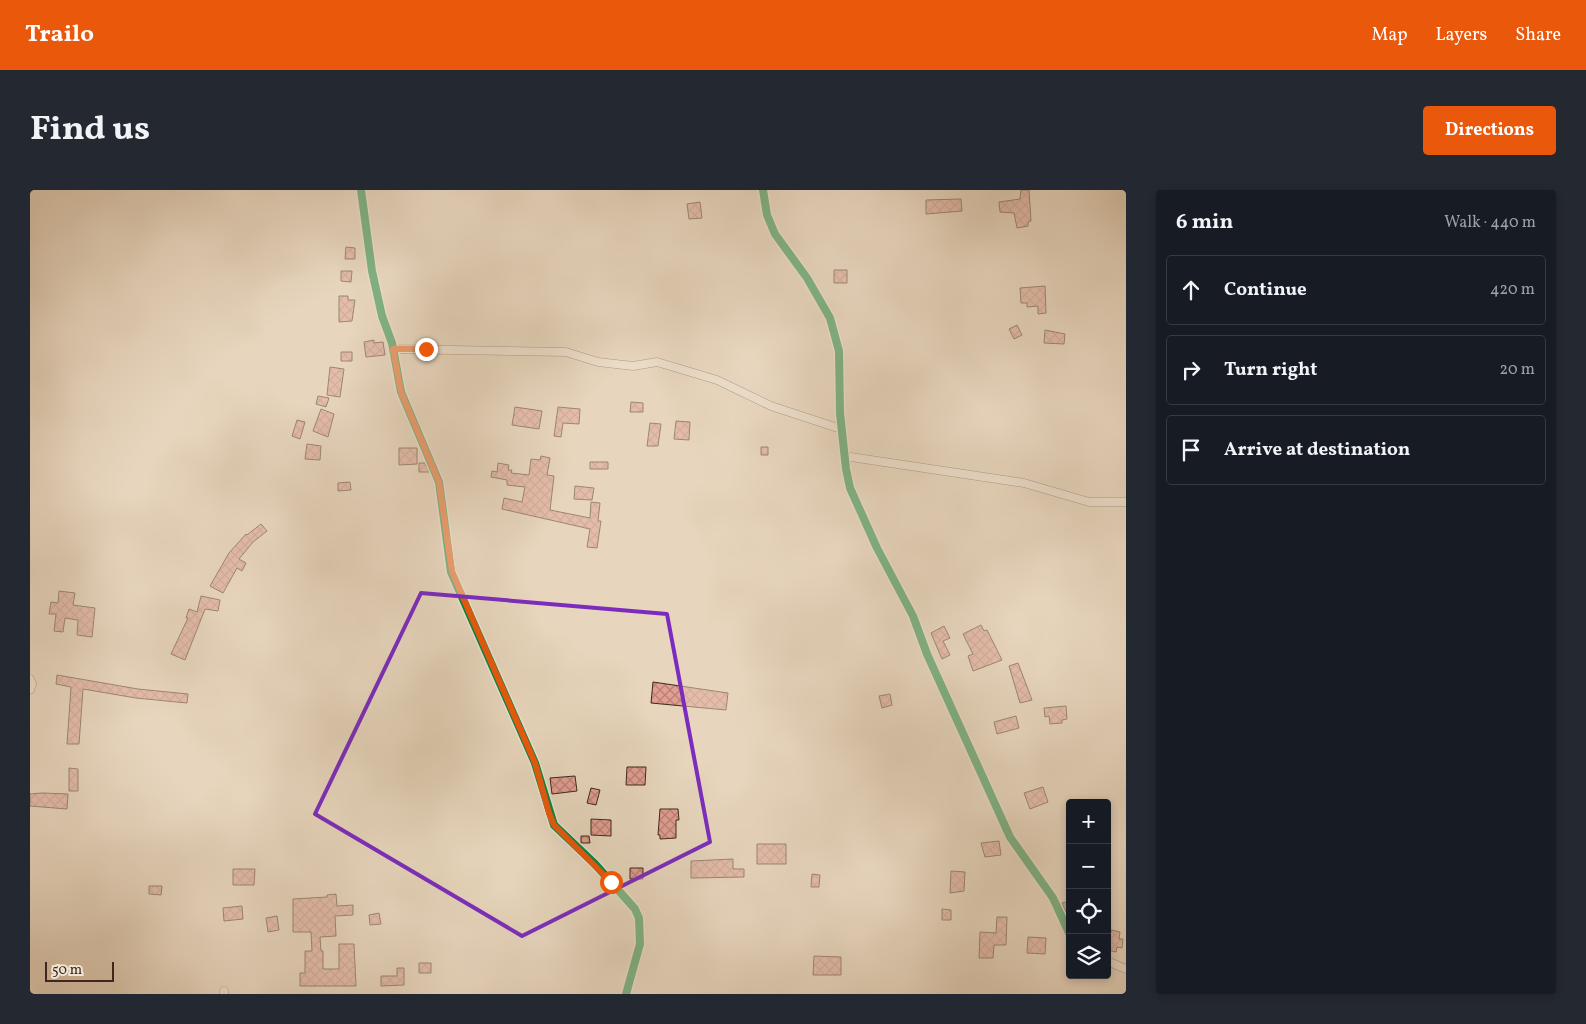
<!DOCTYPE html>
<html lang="en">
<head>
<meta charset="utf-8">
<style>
  :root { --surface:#171b24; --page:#242831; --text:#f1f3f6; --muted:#9ea1a6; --line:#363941; --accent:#ea580c }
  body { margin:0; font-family:Vollkorn,serif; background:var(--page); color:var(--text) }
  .controls { position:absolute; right:15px; bottom:15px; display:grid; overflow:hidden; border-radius:5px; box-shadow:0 2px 8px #0003 }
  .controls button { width:45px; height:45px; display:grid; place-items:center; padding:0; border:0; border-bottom:1px solid var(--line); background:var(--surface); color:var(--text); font:25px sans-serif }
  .scale { position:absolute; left:15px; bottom:12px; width:69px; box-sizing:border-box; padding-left:5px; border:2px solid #3f271d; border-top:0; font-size:14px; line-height:18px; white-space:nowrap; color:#3f271d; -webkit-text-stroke:4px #efe4d4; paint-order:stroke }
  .stop { position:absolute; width:15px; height:15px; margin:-11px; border:4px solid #ea580c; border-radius:50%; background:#fff }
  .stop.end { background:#ea580c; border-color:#fff; box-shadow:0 1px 5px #0008 }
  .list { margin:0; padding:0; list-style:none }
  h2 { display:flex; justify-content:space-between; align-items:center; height:65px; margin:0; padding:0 20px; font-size:21px }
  h2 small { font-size:16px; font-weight:400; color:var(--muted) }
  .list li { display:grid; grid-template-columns:32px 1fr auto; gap:15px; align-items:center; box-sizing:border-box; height:70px; margin:0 10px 10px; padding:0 10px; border:1px solid var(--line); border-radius:5px }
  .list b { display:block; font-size:19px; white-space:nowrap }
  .list em { font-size:16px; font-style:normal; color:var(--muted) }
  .icon { flex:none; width:28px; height:28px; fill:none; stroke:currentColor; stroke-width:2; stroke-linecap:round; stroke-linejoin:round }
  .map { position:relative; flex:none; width:1096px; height:804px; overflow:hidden; border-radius:5px }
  header { display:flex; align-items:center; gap:30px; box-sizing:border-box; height:70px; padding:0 25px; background:var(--accent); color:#fff }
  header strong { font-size:24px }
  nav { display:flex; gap:28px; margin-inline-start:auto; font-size:18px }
  .intro { display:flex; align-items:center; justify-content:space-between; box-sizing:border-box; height:120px; padding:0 30px }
  h1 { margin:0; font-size:35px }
  .button { padding:12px 22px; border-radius:5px; background:var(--accent); color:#fff; font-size:18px; font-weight:700 }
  main { display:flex; gap:30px; padding:0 30px }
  aside { flex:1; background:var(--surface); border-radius:5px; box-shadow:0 2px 8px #0003 }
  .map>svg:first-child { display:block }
</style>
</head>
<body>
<header>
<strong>Trailo</strong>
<nav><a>Map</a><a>Layers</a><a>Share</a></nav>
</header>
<div class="intro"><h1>Find us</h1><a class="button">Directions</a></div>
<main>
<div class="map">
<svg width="1096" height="804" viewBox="0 0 1096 804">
  <defs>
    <pattern id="building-cross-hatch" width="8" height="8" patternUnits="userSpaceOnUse" patternTransform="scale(1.25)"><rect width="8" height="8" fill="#e19e91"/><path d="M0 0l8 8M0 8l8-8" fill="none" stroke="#b88176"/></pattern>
  </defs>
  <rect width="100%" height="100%" fill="#e7d6bd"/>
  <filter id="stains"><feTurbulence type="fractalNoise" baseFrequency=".004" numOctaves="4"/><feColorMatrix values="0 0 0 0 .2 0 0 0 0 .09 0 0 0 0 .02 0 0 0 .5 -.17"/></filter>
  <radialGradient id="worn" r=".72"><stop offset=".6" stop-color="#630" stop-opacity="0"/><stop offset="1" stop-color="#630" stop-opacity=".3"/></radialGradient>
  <path fill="url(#building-cross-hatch)" stroke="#3f271d" d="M991 0H999L1001 31 998 32V36L987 38 984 23 970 22 969 12 990 9Z
    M931 9 932 21 896 24V10Z
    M670 12 672 28 659 29 657 14Z
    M316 57 325 58V69H315Z
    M804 80H817V93H804Z
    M311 81H322L321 92 311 91Z
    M1015 96 1016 123 1008 124V116L997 117V113H991L990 98Z
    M309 106H318V110H325L322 131 309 132Z
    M987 135 992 145 984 149 979 139Z
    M1015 140 1035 144 1034 154 1014 153Z
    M344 150V153L353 152 355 165 336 167 334 152Z
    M311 162H322V171H311Z
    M300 177 314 179 310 207 297 205Z
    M288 206 299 208 296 217 286 214Z
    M601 212 613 213V222H600Z
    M485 217 512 221 509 239 482 235Z
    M528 217 550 219 549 234 533 233 531 247 524 246Z
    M291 219 304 224 298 247 283 241Z
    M267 230 275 232 270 249 262 246Z
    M646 231 660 232 659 250 644 249Z
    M620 233 631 234 628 256H617Z
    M277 254 291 256 290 270 275 269Z
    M731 257H738V265H731Z
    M369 258H387V274L369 275Z
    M511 266 520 268 517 285 524 286 520 320 560 328 561 312 570 313 568 331H571L567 358 557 357 560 339 472 319 474 308 492 312 495 297 477 295V290L461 287 462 281 467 282 468 273 479 275 478 280H482L481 283 499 285 501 269 510 270Z
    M560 272H578V279H560Z
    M389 273H395L399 282H389Z
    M320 292 321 300 308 301V293Z
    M545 296 564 298 562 310 544 309Z
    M231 334 237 341 223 352 209 369 216 373 212 381 207 378 193 403 180 396 199 363 216 344 217 345Z
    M29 401 45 403 43 415 65 418 62 447 47 445 48 430 35 428 33 442 24 441 26 424H19L21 412 28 413Z
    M171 406 190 410 188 421 175 419 155 470 141 464 158 428H156L159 419 167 422Z
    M951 435 954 441 957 440 972 470 943 481 938 466 943 464 933 444Z
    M914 436 920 448 913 451 920 465 912 469 901 443Z
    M988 473 1002 510 990 513 979 476Z
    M27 485 108 499 158 504 157 513 106 508 53 499 49 554H37L41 497 26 494Z
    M623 492 698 503 696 520 621 513Z
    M860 504 862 515 852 518 849 506Z
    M1036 516 1037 529 1032 530V533L1020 534 1019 526 1015 527 1014 518Z
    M986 526 989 538 967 544 964 532Z
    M597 577H616L615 595H596Z
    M39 578 48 579V601H39Z
    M545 586 547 601 522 604 520 588Z
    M1013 597 1018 612 1000 619 994 603Z
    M561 598 570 600 566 615 557 613Z
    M12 603 38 604 37 619 0 616V604Z
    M630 619H648L649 630H646V648L630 649V645H628Z
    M561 629 581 630V646L561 645Z
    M551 646H559L560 653H551Z
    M969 651 971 665 955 667 951 653Z
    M727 654H756V674H727Z
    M703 669V679H714V687L661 688V671Z
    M600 678H613V689H600Z
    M203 679H225L224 695H203Z
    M921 681 935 682 934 701 920 703Z
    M782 684 790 685 789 697H781Z
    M119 696H132L131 705 119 704Z
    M306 704 307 716 323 715V725L305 726 306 746 290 747 291 761H293V779H309V754H324L326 796H270V783H275V761H282L281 742H263V709L297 707V705Z
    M1040 711V731L1032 713Z
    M212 716 213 729 194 731 193 718Z
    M912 719 921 720V730H912Z
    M349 723 351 734 340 735 339 725Z
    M247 726 249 740 238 742 236 728Z
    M967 727H977L976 755H964L963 768H949L950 742 966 743Z
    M1081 740 1090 742 1089 749H1093L1092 758 1087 757 1086 762 1078 760Z
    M998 747 1016 748 1015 764 997 763Z
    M784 766 811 767V785H783Z
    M389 773H401V783H389Z
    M367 778H374V795L351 796V786H367Z"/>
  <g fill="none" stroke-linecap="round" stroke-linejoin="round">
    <g stroke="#695345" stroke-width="9">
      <path id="minor" d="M331 0 342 81 352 126 362 153 371 202 409 292 421 382 505 573 524 635 565 674 605 719 609 728 610 754 596 804
        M733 0 737 25 745 44 777 88 800 128 809 161 810 223 816 279 820 298 847 358 883 426 897 464 980 647 1023 708 1040 745
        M363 159 536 162 568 172 603 176 627 172 687 190 741 216 811 239
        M814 266 994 293 1059 312H1096
        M0 489 2 494 0 500
        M1077 771 1096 779
        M194 801V804"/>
    </g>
    <use href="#minor" stroke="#efe4d4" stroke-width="8"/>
    <g stroke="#efe4d4" stroke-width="11">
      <path id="cycleway" d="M331 0 342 81 352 126 362 153 371 202 409 292 421 382 505 573 524 635 565 674 605 719 609 728 610 754 596 804
        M733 0 737 25 745 44 777 88 800 128 809 161 810 223 816 279 820 298 847 358 883 426 897 464 980 647 1023 708 1040 745"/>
    </g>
    <use href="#cycleway" stroke="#00873e" stroke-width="8"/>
  </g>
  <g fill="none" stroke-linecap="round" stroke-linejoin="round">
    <path stroke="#ea580c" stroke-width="6" d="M396 159H363L371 202 409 292 422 382 505 573 519 623 524 635 581 692"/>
  </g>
  <path d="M0 0H1096V804H0ZM391 403 637 424 680 652 492 746 285 624Z" fill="#e7d6bd" fill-opacity=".55" fill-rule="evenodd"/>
  <path fill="none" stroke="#7b2cbf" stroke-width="4" stroke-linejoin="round" d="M391 403 637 424 680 652 492 746 285 624Z"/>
  <rect width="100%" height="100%" filter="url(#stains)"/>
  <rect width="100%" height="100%" fill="url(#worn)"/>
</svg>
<div class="controls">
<button>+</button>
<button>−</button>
<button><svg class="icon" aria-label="locate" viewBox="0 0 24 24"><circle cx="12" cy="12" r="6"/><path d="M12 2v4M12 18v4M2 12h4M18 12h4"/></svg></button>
<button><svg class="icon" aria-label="layers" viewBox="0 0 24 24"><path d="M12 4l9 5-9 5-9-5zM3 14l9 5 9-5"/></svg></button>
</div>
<div class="scale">50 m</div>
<div class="stop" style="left:581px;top:692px"></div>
<div class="stop end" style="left:396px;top:159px"></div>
</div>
<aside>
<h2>6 min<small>Walk · 440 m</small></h2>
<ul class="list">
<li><svg class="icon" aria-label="ahead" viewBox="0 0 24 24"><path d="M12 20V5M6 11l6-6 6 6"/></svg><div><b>Continue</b></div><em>420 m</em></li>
<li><svg class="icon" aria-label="right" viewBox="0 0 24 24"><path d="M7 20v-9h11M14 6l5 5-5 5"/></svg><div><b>Turn right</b></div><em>20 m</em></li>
<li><svg class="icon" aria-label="arrive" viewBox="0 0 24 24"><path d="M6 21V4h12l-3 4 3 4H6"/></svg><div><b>Arrive at destination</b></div></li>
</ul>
</aside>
</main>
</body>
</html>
